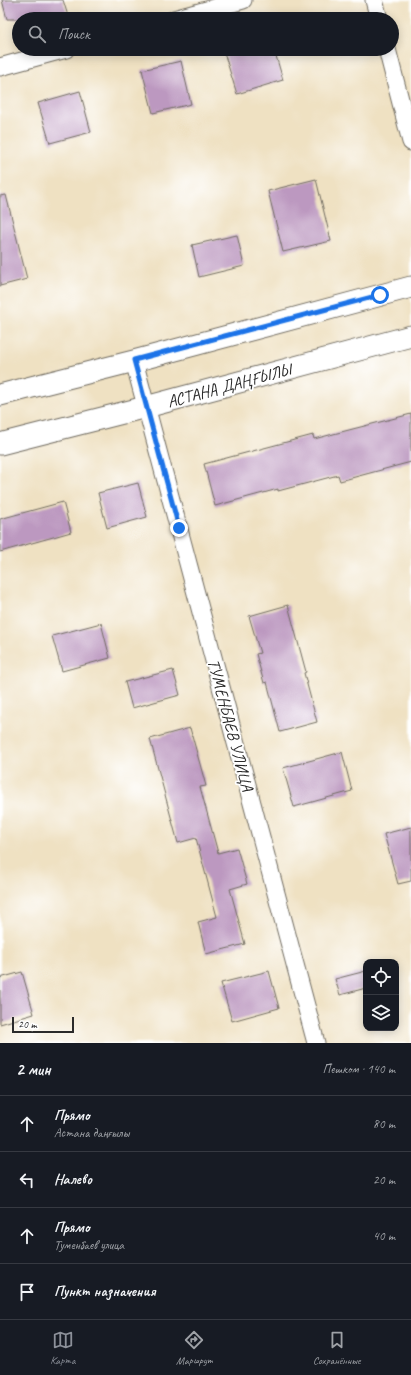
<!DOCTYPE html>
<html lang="ru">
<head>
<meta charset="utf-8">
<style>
  :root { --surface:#171b24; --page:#20242c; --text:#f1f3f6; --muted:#9ea1a6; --line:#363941; --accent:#8c9099 }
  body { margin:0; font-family:Caveat,sans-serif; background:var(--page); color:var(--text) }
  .controls { position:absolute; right:12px; bottom:12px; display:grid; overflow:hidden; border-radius:8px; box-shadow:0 2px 10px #0003 }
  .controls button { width:36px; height:36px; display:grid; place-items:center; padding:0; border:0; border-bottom:1px solid var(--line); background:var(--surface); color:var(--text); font:20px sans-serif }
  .scale { position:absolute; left:12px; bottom:10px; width:62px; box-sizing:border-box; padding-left:4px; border:2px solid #2b2b2b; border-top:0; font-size:11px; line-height:14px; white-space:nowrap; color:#2b2b2b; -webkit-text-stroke:3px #fff; paint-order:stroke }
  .stop { position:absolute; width:12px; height:12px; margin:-9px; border:3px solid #1a73e8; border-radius:50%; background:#fff }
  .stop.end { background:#1a73e8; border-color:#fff; box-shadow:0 1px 4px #0008 }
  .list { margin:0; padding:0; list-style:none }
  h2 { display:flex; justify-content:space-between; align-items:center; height:52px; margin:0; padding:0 16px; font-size:17px }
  h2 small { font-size:13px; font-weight:400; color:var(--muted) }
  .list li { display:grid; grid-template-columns:26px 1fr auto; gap:12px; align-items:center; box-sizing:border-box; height:56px; padding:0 16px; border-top:1px solid var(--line) }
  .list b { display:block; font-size:15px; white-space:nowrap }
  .list p { margin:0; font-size:13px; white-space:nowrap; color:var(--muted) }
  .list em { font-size:13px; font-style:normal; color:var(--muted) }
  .icon { flex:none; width:22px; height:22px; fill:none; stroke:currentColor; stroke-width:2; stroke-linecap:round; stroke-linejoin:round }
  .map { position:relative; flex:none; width:411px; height:1043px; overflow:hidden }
  .search { position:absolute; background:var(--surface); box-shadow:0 2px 10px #0003; left:12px; right:12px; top:12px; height:44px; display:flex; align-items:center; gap:10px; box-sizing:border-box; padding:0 14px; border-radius:22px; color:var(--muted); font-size:15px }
  .sheet { height:276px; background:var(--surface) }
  nav { display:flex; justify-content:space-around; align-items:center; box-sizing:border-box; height:56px; border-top:1px solid var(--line); background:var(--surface); font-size:11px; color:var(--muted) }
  nav a { display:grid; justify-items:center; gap:2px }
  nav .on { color:var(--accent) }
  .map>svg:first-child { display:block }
</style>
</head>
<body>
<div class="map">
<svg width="411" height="1043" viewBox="0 0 411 1043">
  <rect width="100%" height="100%" fill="#fff"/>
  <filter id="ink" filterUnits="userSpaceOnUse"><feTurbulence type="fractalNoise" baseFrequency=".025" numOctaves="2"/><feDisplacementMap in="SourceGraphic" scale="8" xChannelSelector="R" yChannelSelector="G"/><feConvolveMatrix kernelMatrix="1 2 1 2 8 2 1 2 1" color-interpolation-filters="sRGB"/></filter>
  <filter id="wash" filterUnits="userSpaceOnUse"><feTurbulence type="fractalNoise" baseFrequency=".012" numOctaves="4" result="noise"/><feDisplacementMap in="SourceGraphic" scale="16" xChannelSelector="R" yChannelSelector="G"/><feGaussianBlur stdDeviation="0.9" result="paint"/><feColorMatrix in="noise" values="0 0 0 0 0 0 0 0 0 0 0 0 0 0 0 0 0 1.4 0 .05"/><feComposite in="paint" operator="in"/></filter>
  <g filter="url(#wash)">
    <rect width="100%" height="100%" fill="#efe1c2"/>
    <g id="blocks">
      <path fill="#bc98c0" d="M2 0H63L69 19H7Z
        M223 49H274L283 80 237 94Z
        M181 61 191 104 153 113 142 70Z
        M80 91 91 132 50 143 38 103Z
        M316 179 331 241 283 252 268 191Z
        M6 195 27 279 0 286V196Z
        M237 235 244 266 199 277 192 245Z
        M411 414V462L340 481 338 475 278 491V489L215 506 204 464 313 435 314 439Z
        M138 483 147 517 107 528 98 493Z
        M63 502 71 532 0 552V519Z
        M288 605 306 672 304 673 317 722 280 732 267 682 264 683 256 654 260 653 249 616Z
        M101 623 110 658 62 671 52 636Z
        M173 670 180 695 132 708 125 682Z
        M190 728 206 786 200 787 218 853 237 848 247 884 230 889 245 944 206 954 198 922 217 917 196 838 178 843 150 739Z
        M342 752 352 791 294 807 283 768Z
        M411 827V881L398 884 384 834Z
        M269 971 279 1008 232 1021 221 983Z
        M366 971V988L340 995 335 979Z
        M22 972 34 1014 0 1024V978Z"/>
    </g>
  </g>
  <g filter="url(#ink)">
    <use href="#blocks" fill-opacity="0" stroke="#706b60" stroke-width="1"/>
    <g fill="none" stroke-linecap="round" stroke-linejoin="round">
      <g stroke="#706b60" stroke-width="19">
        <path id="minor" d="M374 0 379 19
          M174 19 243 0
          M387 49 411 142
          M0 67 66 49
          M134 361 316 1043"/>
      </g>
      <g stroke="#706b60" stroke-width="23">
        <path id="tertiary" d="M0 395 134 361 411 287
          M0 444 146 407 411 336"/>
      </g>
      <use href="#minor" stroke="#fff" stroke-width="17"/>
      <use href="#tertiary" stroke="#fff" stroke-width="21"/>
    </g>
  </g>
  <g fill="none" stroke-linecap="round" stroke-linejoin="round" filter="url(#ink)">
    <path stroke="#1a73e8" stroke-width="5" d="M179 528 134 360 380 295"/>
  </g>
  <g text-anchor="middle" stroke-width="3.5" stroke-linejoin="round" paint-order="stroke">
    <g font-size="17" fill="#2b2b2b" stroke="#fff">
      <text transform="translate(229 385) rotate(-15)" y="6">АСТАНА ДАҢҒЫЛЫ</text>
      <text transform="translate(231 725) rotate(75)" y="6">ТУМЕНБАЕВ УЛИЦА</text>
    </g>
  </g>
</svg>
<div class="controls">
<button><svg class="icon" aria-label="locate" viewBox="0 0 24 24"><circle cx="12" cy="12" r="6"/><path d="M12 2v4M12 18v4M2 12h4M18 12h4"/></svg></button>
<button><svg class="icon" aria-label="layers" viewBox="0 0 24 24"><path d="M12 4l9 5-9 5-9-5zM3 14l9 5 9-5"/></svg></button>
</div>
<div class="scale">20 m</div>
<div class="stop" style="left:380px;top:295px"></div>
<div class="stop end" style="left:179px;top:528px"></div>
<div class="search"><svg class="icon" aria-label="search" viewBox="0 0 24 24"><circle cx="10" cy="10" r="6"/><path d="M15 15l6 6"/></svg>Поиск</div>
</div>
<section class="sheet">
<h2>2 мин<small>Пешком · 140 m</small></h2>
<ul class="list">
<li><svg class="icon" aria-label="ahead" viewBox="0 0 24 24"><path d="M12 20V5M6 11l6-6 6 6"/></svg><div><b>Прямо</b><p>Астана даңғылы</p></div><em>80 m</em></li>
<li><svg class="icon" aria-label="left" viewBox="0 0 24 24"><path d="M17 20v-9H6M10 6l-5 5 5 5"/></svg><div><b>Налево</b></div><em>20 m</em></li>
<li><svg class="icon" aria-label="ahead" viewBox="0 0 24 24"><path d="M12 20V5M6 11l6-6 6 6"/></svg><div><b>Прямо</b><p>Туменбаев улица</p></div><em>40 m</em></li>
<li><svg class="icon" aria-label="arrive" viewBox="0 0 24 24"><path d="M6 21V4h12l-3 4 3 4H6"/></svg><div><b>Пункт назначения</b></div></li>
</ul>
</section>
<nav>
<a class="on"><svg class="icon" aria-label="map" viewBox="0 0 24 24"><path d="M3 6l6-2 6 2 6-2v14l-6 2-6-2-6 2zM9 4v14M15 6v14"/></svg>Карта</a>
<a><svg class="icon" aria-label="directions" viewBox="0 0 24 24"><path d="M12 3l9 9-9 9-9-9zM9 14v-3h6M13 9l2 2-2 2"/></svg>Маршрут</a>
<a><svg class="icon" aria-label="saved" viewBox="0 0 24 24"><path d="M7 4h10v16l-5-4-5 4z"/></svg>Сохранённые</a>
</nav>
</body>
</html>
